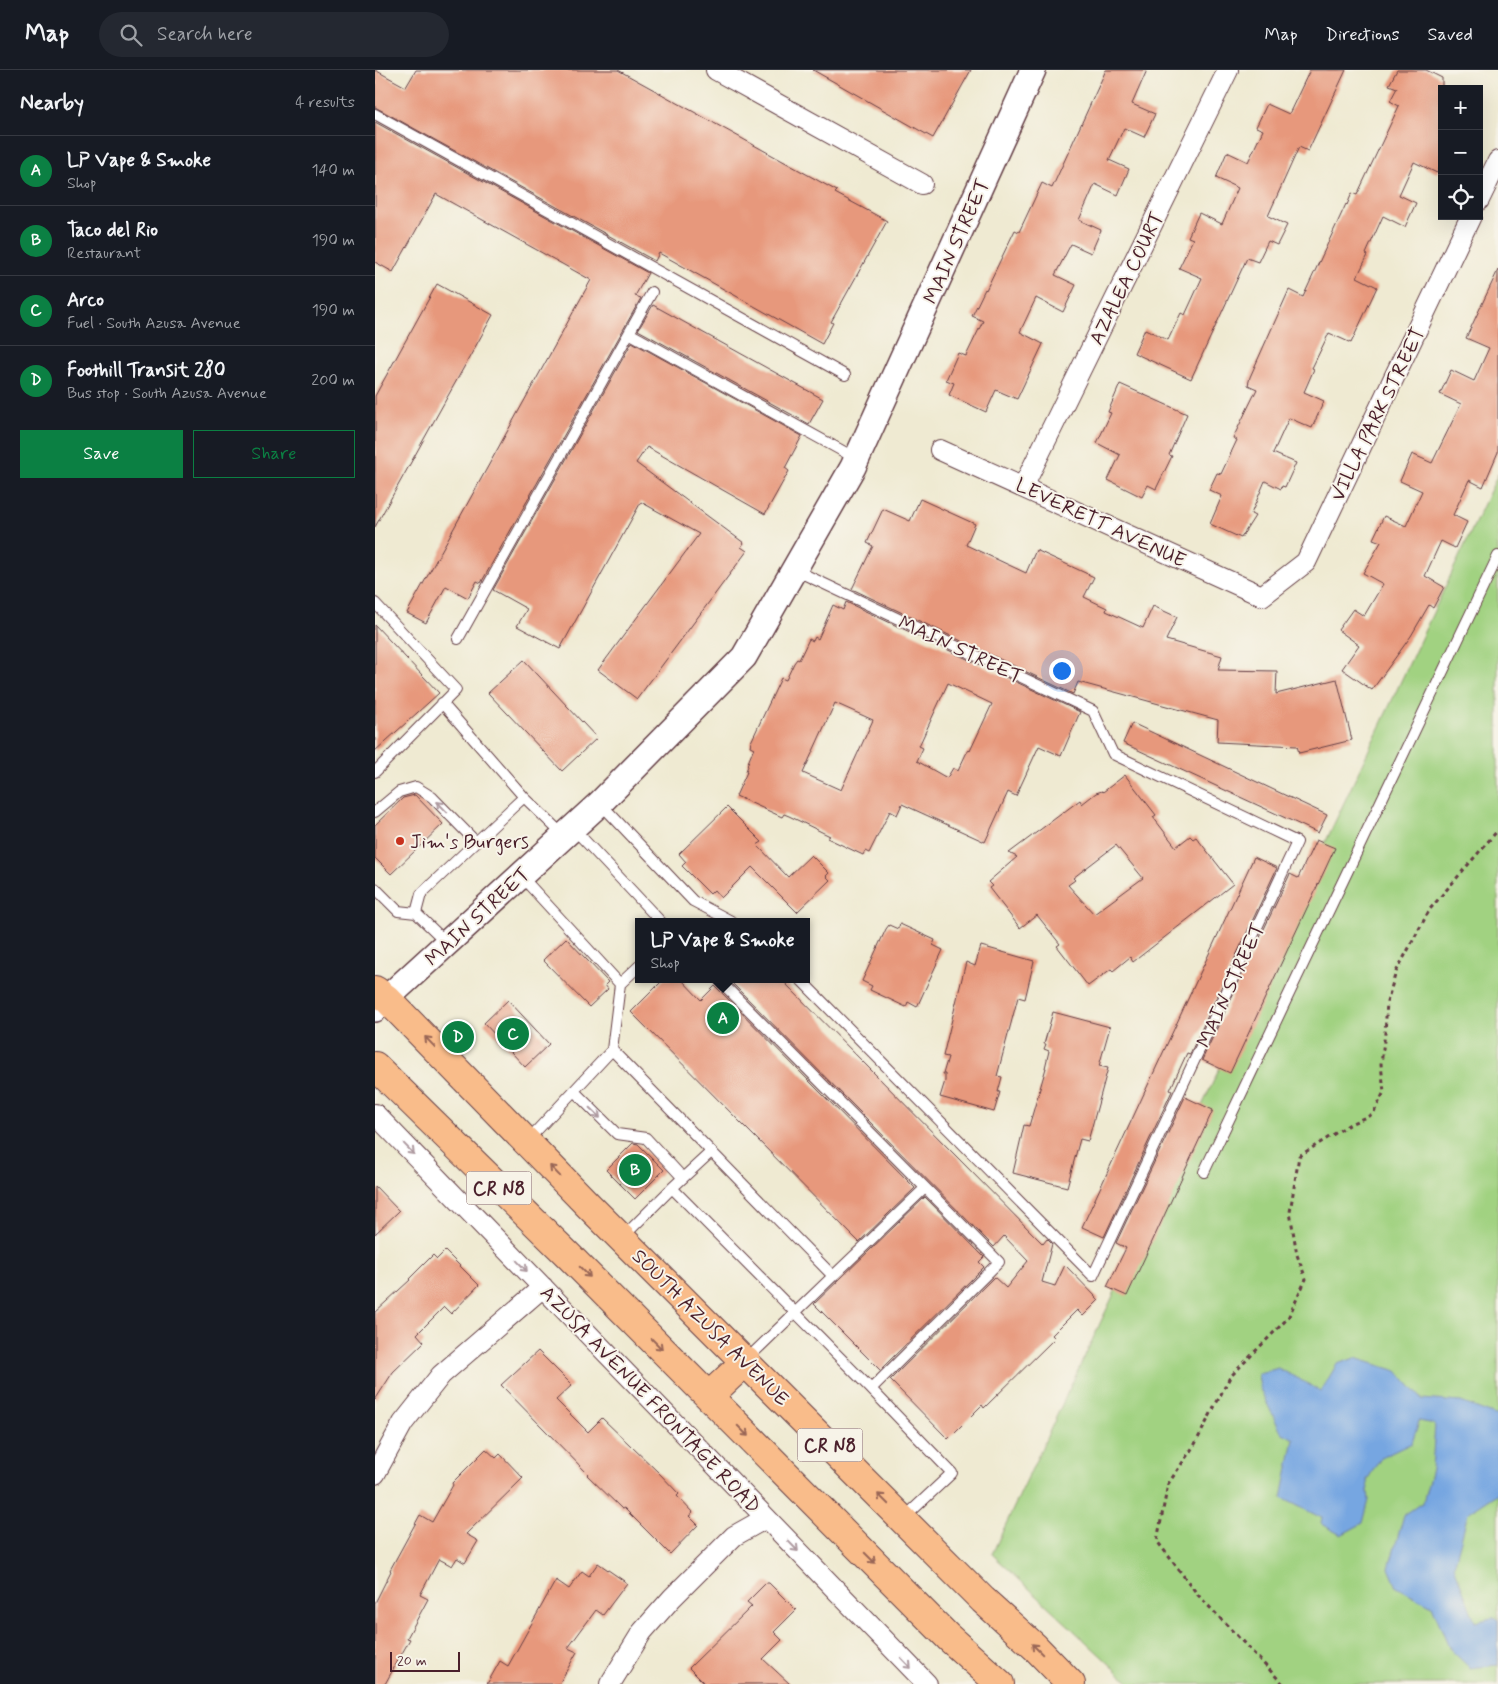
<!DOCTYPE html>
<html lang="en">
<head>
<meta charset="utf-8">
<style>
  :root { --surface:#171b24; --page:#242831; --text:#f1f3f6; --muted:#9ea1a6; --line:#363941; --accent:#0b8043 }
  body { margin:0; font-family:Mynerve,sans-serif; background:var(--page); color:var(--text) }
  .controls { position:absolute; right:15px; top:15px; display:grid; overflow:hidden; border-radius:0px; box-shadow:0 5px 20px #0002 }
  .controls button { width:45px; height:45px; display:grid; place-items:center; padding:0; border:0; border-bottom:1px solid var(--line); background:var(--surface); color:var(--text); font:25px sans-serif }
  .scale { position:absolute; left:15px; bottom:12px; width:70px; box-sizing:border-box; padding-left:5px; border:2px solid #4a1f2b; border-top:0; font-size:14px; line-height:18px; white-space:nowrap; color:#4a1f2b; -webkit-text-stroke:4px #f7f3e8; paint-order:stroke }
  .you { position:absolute; left:686px; top:600px; width:18px; height:18px; margin:-12px; border:4px solid #fff; border-radius:50%; background:#1a73e8; box-shadow:0 0 0 8px #1a73e833 }
  .badge { display:grid; place-items:center; width:32px; height:32px; border-radius:50%; background:var(--accent); color:#fff; font-size:16px; font-weight:700 }
  .pin { position:absolute; translate:-50% -50%; border:2px solid #fff; box-shadow:0 1px 5px #0006 }
  .popup { position:absolute; left:260px; top:848px; width:175px; height:65px; box-sizing:border-box; display:grid; place-content:center; border-radius:0px; background:var(--surface); filter:drop-shadow(0 1px 4px #0005); font-size:16px; white-space:nowrap; color:var(--muted) }
  .popup b { font-size:19px; color:var(--text) }
  .popup::after { content:''; position:absolute; left:50%; top:100%; margin-left:-10px; border:10px solid transparent; border-top-color:var(--surface) }
  .list { margin:0; padding:0; list-style:none }
  h2 { display:flex; justify-content:space-between; align-items:center; height:65px; margin:0; padding:0 20px; font-size:21px }
  h2 small { font-size:16px; font-weight:400; color:var(--muted) }
  .list li { display:grid; grid-template-columns:32px 1fr auto; gap:15px; align-items:center; box-sizing:border-box; height:70px; padding:0 20px; border-top:1px solid var(--line) }
  .list b { display:block; font-size:19px; white-space:nowrap }
  .list p { margin:0; font-size:16px; white-space:nowrap; color:var(--muted) }
  .list em { font-size:16px; font-style:normal; color:var(--muted) }
  .actions { display:flex; gap:10px; padding:15px 20px }
  .actions a { flex:1; padding:11px 0; border:1px solid var(--accent); border-radius:0px; text-align:center; font-size:18px; color:var(--accent) }
  .actions .main { background:var(--accent); color:#fff }
  .icon { flex:none; width:28px; height:28px; fill:none; stroke:currentColor; stroke-width:2; stroke-linecap:round; stroke-linejoin:round }
  .map { position:relative; flex:none; width:1123px; height:1614px; overflow:hidden }
  header { display:flex; align-items:center; gap:30px; box-sizing:border-box; height:70px; padding:0 25px; background:var(--surface); border-bottom:1px solid var(--line) }
  header strong { font-size:24px }
  nav { display:flex; gap:28px; margin-inline-start:auto; font-size:18px }
  .search { width:350px; height:45px; background:var(--page); display:flex; align-items:center; gap:12px; box-sizing:border-box; padding:0 18px; border-radius:28px; color:var(--muted); font-size:19px }
  main { display:flex }
  aside { flex:1; background:var(--surface) }
  .map>svg:first-child { display:block }
</style>
</head>
<body>
<header>
<strong>Map</strong>
<div class="search"><svg class="icon" aria-label="search" viewBox="0 0 24 24"><circle cx="10" cy="10" r="6"/><path d="M15 15l6 6"/></svg>Search here</div>
<nav><a>Map</a><a>Directions</a><a>Saved</a></nav>
</header>
<main>
<aside>
<h2>Nearby<small>4 results</small></h2>
<ul class="list">
<li><span class="badge">A</span><div><b>LP Vape &amp; Smoke</b><p>Shop</p></div><em>140 m</em></li>
<li><span class="badge">B</span><div><b>Taco del Rio</b><p>Restaurant</p></div><em>190 m</em></li>
<li><span class="badge">C</span><div><b>Arco</b><p>Fuel · South Azusa Avenue</p></div><em>190 m</em></li>
<li><span class="badge">D</span><div><b>Foothill Transit 280</b><p>Bus stop · South Azusa Avenue</p></div><em>200 m</em></li>
</ul>
<div class="actions"><a class="main">Save</a><a>Share</a></div>
</aside>
<div class="map">
<svg width="1123" height="1614" viewBox="0 0 1123 1614">
  <rect width="100%" height="100%" fill="#f7f3e8"/>
  <filter id="ink" filterUnits="userSpaceOnUse"><feTurbulence type="fractalNoise" baseFrequency=".02" numOctaves="2"/><feDisplacementMap in="SourceGraphic" scale="10" xChannelSelector="R" yChannelSelector="G"/><feConvolveMatrix kernelMatrix="1 2 1 2 8 2 1 2 1" color-interpolation-filters="sRGB"/></filter>
  <filter id="wash" filterUnits="userSpaceOnUse"><feTurbulence type="fractalNoise" baseFrequency=".0096" numOctaves="4" result="noise"/><feDisplacementMap in="SourceGraphic" scale="20" xChannelSelector="R" yChannelSelector="G"/><feGaussianBlur stdDeviation="1.12" result="paint"/><feColorMatrix in="noise" values="0 0 0 0 0 0 0 0 0 0 0 0 0 0 0 0 0 1.4 0 .05"/><feComposite in="paint" operator="in"/></filter>
  <g filter="url(#wash)">
    <rect width="100%" height="100%" fill="#efead2"/>
    <path fill="#a1d281" stroke="#767856" d="M1123 404V1614H756L617 1484Z"/>
    <path fill="#76a6e1" stroke="#606286" d="M980 1288 1022 1301 1047 1329 1086 1332 1123 1346V1423L1093 1443 1079 1496 1100 1552 1120 1547 1123 1550V1595L1095 1598 1075 1579 1057 1536 1022 1517 1014 1498 1029 1445 1048 1432 1057 1399 1060 1354 1044 1351 1037 1373 1006 1388 992 1410 994 1430 988 1453 966 1465 946 1454 947 1448 907 1428 919 1369 906 1362 885 1319 883 1304 903 1298 946 1321 962 1294Z"/>
    <g id="blocks">
      <path fill="#e7987b" fill-rule="evenodd" d="M0 0 31 17 41 0H243L462 121 460 123 512 151 456 252 458 253 447 274 284 183 280 191 0 37Z
        M438 0H596L558 68Z
        M731 0H772L757 34 780 44 769 67 749 58 734 90 754 99 743 125 720 114 704 150 726 160 716 183 696 174 680 205 701 215 688 242 661 228 645 262 668 274 642 329 621 320 611 342 574 325 579 313 571 310 583 283 591 286 608 251 597 246 610 219 611 220 640 160 644 162 667 113 677 118Z
        M935 0H971L933 81 924 77 893 146 912 155 902 175 893 171 883 192 872 188 816 309 759 283 770 259 793 270 806 243 810 245 827 208 804 198 818 169 813 167 824 143 847 154 863 118 841 108 852 82 873 92 888 60 881 57 892 34 914 44Z
        M1022 0H1051L1067 8V93L1062 103 1039 92 1024 125 1041 133 1030 157 1008 146 991 184 993 185 982 207 1002 217 976 273 954 263 937 298 939 299 929 322 949 331 937 358 914 348 898 383 921 393 910 417 907 416 906 419 890 411 876 444 880 446 866 468 835 454 847 426 834 420 842 403 846 404 862 370 858 368 882 319 873 315 875 307 914 220 928 227 971 134 972 135 977 123 982 125 1024 36 1015 31 1022 18 1014 15Z
        M0 52 273 203 260 226 266 228 106 513 102 511 93 528 71 516 51 553 32 543 216 210 61 124 18 202 0 192Z
        M1123 200V382L1108 417 1094 410 1078 445 1092 452 1080 478 1066 471 1050 506 1069 517 1058 538 1054 535 1036 566 997 620 967 599 984 575 963 560 978 539 989 546 1008 514 988 503 1006 472 998 469 1009 446 1031 456 1047 421 1025 411 1037 384 1057 393 1086 334 1065 324 1076 300 1099 311 1114 278 1091 268Z
        M62 214 118 245 0 457V326Z
        M278 235 448 329 434 354 263 260Z
        M257 272 427 366 410 398 414 401 390 444 272 377 261 393 369 473 366 477 372 481 262 629 223 600 324 464 266 432 185 579 142 556 152 539 118 520Z
        M745 314 812 344 794 385 797 386 781 419 773 415 767 427 733 410 745 385 722 373 736 343 733 342Z
        M545 429 600 454 591 475 651 503 661 480 719 507 709 527 732 538 731 541 768 558 778 536 802 547 791 570 847 586 843 600 902 601 901 624 962 609 977 670 924 683 922 676 842 672 843 650 703 612 698 624 477 519 498 476 492 473 508 439 535 451Z
        M471 532 705 642 686 686 664 676 641 726 633 722 610 772 527 734 522 745 515 741 494 783 490 781 488 785 452 768 455 766 414 746 409 744 407 747 361 726 372 702 371 701 373 696 372 695 379 678 375 676 376 672 406 608 411 610 419 593 422 589 424 590 434 569 438 571 440 567 443 569 458 535 468 540ZM573 613 617 634 595 681 594 680 591 684 583 701 578 698 572 708 542 691 548 678 544 676ZM460 633 498 650 466 720 428 703Z
        M0 555 64 623 0 681Z
        M149 590 222 668 187 701 113 623Z
        M757 653 952 745 943 763 748 673Z
        M750 705 781 745 778 747 801 777 815 766 818 769 821 767 858 814 758 892 755 887 738 901 736 899 713 916 682 876 685 874 662 845 645 858 614 818 617 816 613 812 642 787 634 783 705 730 707 734 721 723 727 721 728 722ZM741 775 768 808 719 844 693 815 700 810 698 808Z
        M40 725 68 754 16 804 0 788V755L28 728Z
        M352 737 387 772 382 775 413 807 436 785 454 803 451 806 455 810 422 842 377 797 346 828 339 820 335 824 307 796 311 792 304 784Z
        M941 770 960 778 855 1003 827 990 915 804 923 808Z
        M879 787 902 798 815 984 812 983 795 1020 797 1021 729 1167 707 1157Z
        M525 854 560 870 558 875 568 880 542 937 533 932 531 937 495 920 497 916 487 911 511 859 514 855 523 859Z
        M191 868 233 912 230 915 233 919 214 937 168 890Z
        M606 876 659 891 650 929 643 927 622 1006 627 1007 623 1022H625L619 1042 565 1027 570 1011V1004H568L573 987 568 986 591 892 600 896Z
        M289 909H306L326 930 340 916 540 1118 484 1172 256 942Z
        M353 909H406L668 1174 672 1169 677 1174 667 1212 680 1216 690 1195 724 1230 708 1246 702 1240 677 1265 680 1268 609 1338 607 1335 573 1369 515 1310 619 1207 631 1218 653 1191 629 1166 619 1177Z
        M133 930 174 974 150 997 109 953Z
        M678 942 735 957 724 996 733 998 713 1071 705 1069 692 1117 638 1103 649 1055 654 1056 671 998H670L674 981 669 979 671 974H669Z
        M810 1027 838 1040 752 1226 732 1217 751 1178 741 1173Z
        M258 1073 263 1074 289 1100 260 1129 231 1100Z
        M0 1116 24 1141 0 1164Z
        M550 1127 609 1187 604 1192 609 1197 505 1300 439 1234Z
        M70 1181 104 1215 76 1244 69 1237 42 1264 49 1272 18 1302 0 1330V1242L35 1210 34 1209 58 1185 62 1189Z
        M163 1281 197 1315 181 1330 213 1362 227 1348 284 1403 304 1424 302 1426 318 1443 314 1446 323 1455 295 1484 249 1438 247 1439 212 1405 213 1404 126 1315Z
        M111 1379 121 1388 125 1384 148 1408 91 1464 103 1471 90 1493 82 1488 77 1496 64 1489 45 1525 53 1529 32 1568 35 1569 10 1614H0V1533L16 1501 15 1500 45 1445 57 1452 78 1415 77 1413Z
        M223 1493 252 1513 228 1545 221 1540 193 1578 202 1582 184 1614H112L125 1591 133 1596 181 1510 194 1519 207 1501 214 1506Z
        M391 1513H394L421 1540 399 1562 407 1570 388 1589 415 1614H330L314 1598 377 1536 372 1532Z"/>
    </g>
  </g>
  <g filter="url(#ink)">
    <use href="#blocks" fill-opacity="0" stroke="#633d44" stroke-width="1"/>
    <g fill="none" stroke-linecap="round" stroke-linejoin="round">
      <g stroke="#633d44" stroke-width="12">
        <path id="service" d="M0 44 470 305
          M254 263 482 389
          M420 500 718 641 738 684 922 772 718 1206 425 909
          M0 533 81 620 0 702
          M83 569 277 222
          M67 633 149 727
          M225 733 318 831 358 852
          M0 742 24 722 41 717 57 727 101 772
          M198 758 286 852
          M146 806 245 914
          M0 818 23 841 41 843
          M72 873 41 843 46 824 136 739 149 727 189 766
          M343 909 624 1192 496 1319 577 1403 529 1448
          M237 980 458 1206 550 1118
          M199 1021 242 1064 271 1068 308 1108
          M152 1071 237 980 245 914 264 896
          M829 1102 1123 486
          M297 1118 336 1082
          M247 1168 297 1118 496 1319
          M371 1290 458 1206"/>
      </g>
      <g stroke="#633d44" stroke-width="22">
        <path id="minor" d="M341 0 547 114
          M1104 130 1123 91
          M565 380 887 526 931 492 1096 146
          M648 417 853 0
          M0 1044 552 1614
          M0 1404 28 1353 66 1305 168 1217
          M235 1614 267 1562 297 1528 359 1466 391 1448"/>
      </g>
      <g stroke="#633d44" stroke-width="28">
        <path id="tertiary" d="M0 939 225 733 369 587 478 397 658 0"/>
      </g>
      <g stroke="#633d44" stroke-width="30">
        <path id="primary" d="M0 920 12 929 214 1136 608 1530 660 1577 696 1614
          M0 996 193 1185 573 1567 625 1614
          M334 1326 371 1291"/>
      </g>
      <path stroke="#633d44" stroke-width="3" stroke-dasharray="4 4" stroke-linecap="butt" d="M908 1614 823 1525 782 1471 793 1414 820 1374 855 1307 913 1248 931 1209 922 1185 915 1142 924 1086 975 1054 998 1044 1009 1022 1006 994 1010 963 1012 932 1021 902 1055 839 1123 760"/>
      <use href="#service" stroke="#fff" stroke-width="10"/>
      <use href="#minor" stroke="#fff" stroke-width="20"/>
      <use href="#tertiary" stroke="#fff" stroke-width="25"/>
      <use href="#primary" stroke="#f9bc8a" stroke-width="28"/>
    </g>
    <defs><path id="oneway-shaft" d="M-6 0H5M1.5-3L5.5 0L1.5 3" fill="none" stroke-width="1.6" stroke-linecap="round" stroke-linejoin="round" transform="scale(1.25)"/></defs>
    <g stroke="#ae9aa0">
      <use href="#oneway-shaft" transform="translate(67 737) rotate(-134)"/>
      <use href="#oneway-shaft" transform="translate(220 1043) rotate(44)"/>
      <use href="#oneway-shaft" transform="translate(34 1079) rotate(46)"/>
      <use href="#oneway-shaft" transform="translate(147 1196) rotate(46)"/>
      <use href="#oneway-shaft" transform="translate(418 1476) rotate(46)"/>
      <use href="#oneway-shaft" transform="translate(531 1593) rotate(46)"/>
    </g>
    <g stroke="#996656">
      <use href="#oneway-shaft" transform="translate(55 972) rotate(-134)"/>
      <use href="#oneway-shaft" transform="translate(180 1101) rotate(-134)"/>
      <use href="#oneway-shaft" transform="translate(210 1202) rotate(45)"/>
      <use href="#oneway-shaft" transform="translate(282 1274) rotate(45)"/>
      <use href="#oneway-shaft" transform="translate(368 1361) rotate(45)"/>
      <use href="#oneway-shaft" transform="translate(508 1429) rotate(-135)"/>
      <use href="#oneway-shaft" transform="translate(495 1488) rotate(45)"/>
      <use href="#oneway-shaft" transform="translate(662 1579) rotate(-135)"/>
    </g>
  </g>
  <circle fill="#c8321e" stroke="#f7f3e8" stroke-width="2" cx="25" cy="771" r="5"/>
  <g text-anchor="middle" stroke-width="4" stroke-linejoin="round" paint-order="stroke">
    <g fill="#f7f3e8" stroke="#7e5f64" stroke-width="1">
      <rect x="91.5" y="1101.5" width="65" height="33" rx="4"/>
      <rect x="422.5" y="1358.5" width="65" height="33" rx="4"/>
    </g>
    <g font-size="19" font-weight="bold" fill="#4a1f2b">
      <text x="124" y="1125">CR N8</text>
      <text x="455" y="1382">CR N8</text>
    </g>
    <g font-size="20" fill="#4a1f2b" stroke="#f7f3e8">
      <text transform="translate(581 171) rotate(-66)" y="7">MAIN STREET</text>
      <text transform="translate(751 208) rotate(-64)" y="7">AZALEA COURT</text>
      <text transform="translate(1002 344) rotate(-64)" y="7">VILLA PARK STREET</text>
      <text transform="translate(726 452) rotate(25)" y="7">LEVERETT AVENUE</text>
      <text transform="translate(586 579) rotate(25)" y="7">MAIN STREET</text>
      <text transform="translate(102 846) rotate(-43)" y="7">MAIN STREET</text>
      <text transform="translate(855 915) rotate(-65)" y="7">MAIN STREET</text>
      <text transform="translate(336 1257) rotate(45)" y="7">SOUTH AZUSA AVENUE</text>
      <text transform="translate(276 1329) rotate(46)" y="7">AZUSA AVENUE FRONTAGE ROAD</text>
    </g>
    <g font-size="20" fill="#4a1f2b" stroke="#f7f3e8" text-anchor="start">
      <text x="35" y="778">Jim's Burgers</text>
    </g>
  </g>
</svg>
<div class="controls">
<button>+</button>
<button>−</button>
<button><svg class="icon" aria-label="locate" viewBox="0 0 24 24"><circle cx="12" cy="12" r="6"/><path d="M12 2v4M12 18v4M2 12h4M18 12h4"/></svg></button>
</div>
<div class="scale">20 m</div>
<div class="you"></div>
<div class="pin badge" style="left:348px;top:948px">A</div>
<div class="popup"><b>LP Vape &amp; Smoke</b>Shop</div>
<div class="pin badge" style="left:260px;top:1100px">B</div>
<div class="pin badge" style="left:138px;top:964px">C</div>
<div class="pin badge" style="left:83px;top:967px">D</div>
</div>
</main>
</body>
</html>
